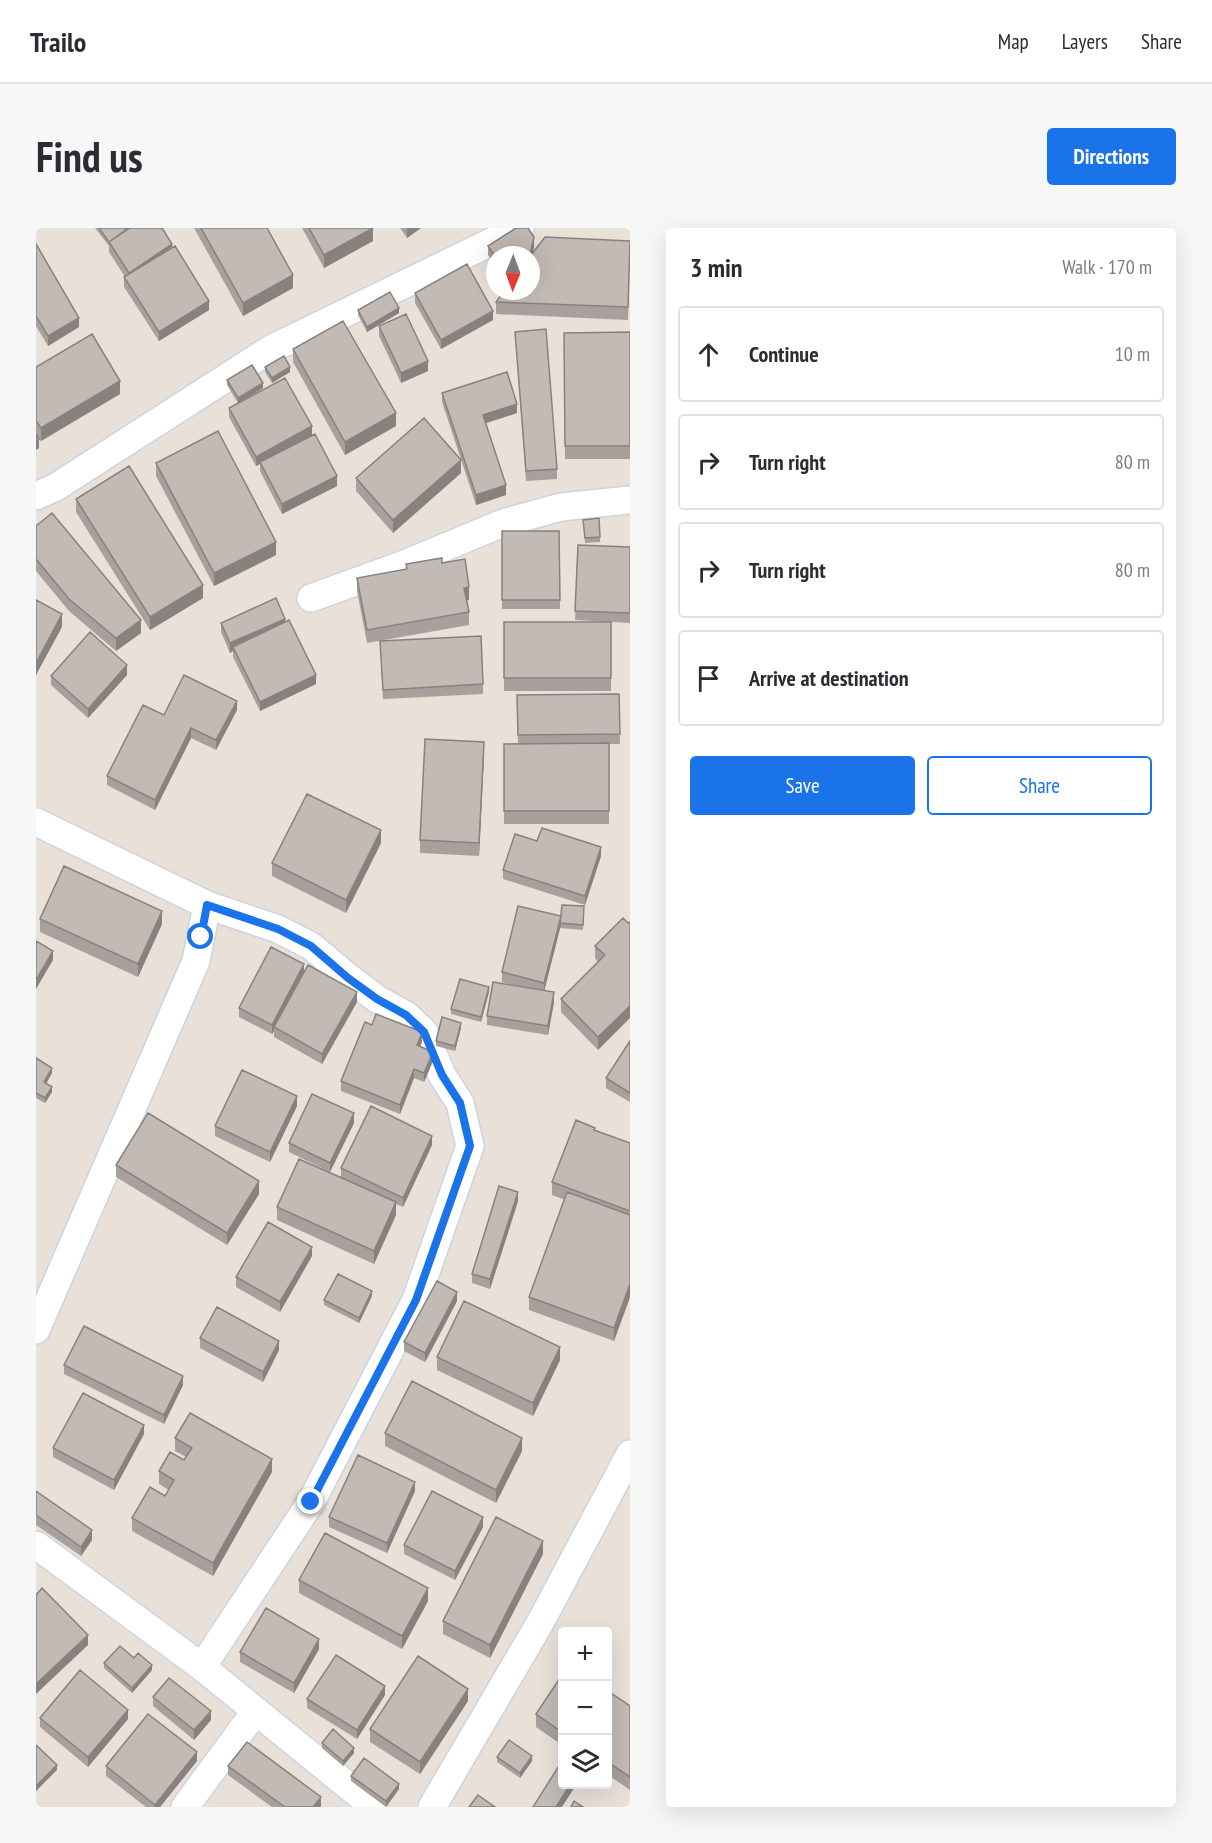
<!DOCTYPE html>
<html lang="en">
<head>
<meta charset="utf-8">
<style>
  :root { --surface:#fff; --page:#f7f7f7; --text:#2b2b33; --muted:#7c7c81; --line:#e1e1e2; --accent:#1a73e8 }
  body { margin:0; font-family:"PT Sans Narrow",sans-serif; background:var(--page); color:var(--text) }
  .controls { position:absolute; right:18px; bottom:18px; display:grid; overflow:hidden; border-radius:6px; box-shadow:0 6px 24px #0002 }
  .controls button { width:54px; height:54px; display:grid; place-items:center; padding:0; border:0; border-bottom:2px solid var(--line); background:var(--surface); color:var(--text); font:30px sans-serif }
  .compass { position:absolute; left:450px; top:18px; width:54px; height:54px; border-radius:50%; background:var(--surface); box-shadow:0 6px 24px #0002; rotate:181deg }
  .stop { position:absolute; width:18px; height:18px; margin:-14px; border:4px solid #1a73e8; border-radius:50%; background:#fff }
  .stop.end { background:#1a73e8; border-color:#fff; box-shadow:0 2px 6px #0008 }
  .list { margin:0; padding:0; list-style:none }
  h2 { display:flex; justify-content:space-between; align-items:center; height:78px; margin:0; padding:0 24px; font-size:26px }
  h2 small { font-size:20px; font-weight:400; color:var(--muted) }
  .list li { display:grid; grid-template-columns:39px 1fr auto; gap:18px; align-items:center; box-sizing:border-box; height:96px; margin:0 12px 12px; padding:0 12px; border:2px solid var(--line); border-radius:6px }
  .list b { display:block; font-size:22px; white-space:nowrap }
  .list em { font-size:20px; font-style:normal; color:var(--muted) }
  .actions { display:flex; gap:12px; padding:18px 24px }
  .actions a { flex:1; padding:14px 0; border:2px solid var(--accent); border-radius:6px; text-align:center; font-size:21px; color:var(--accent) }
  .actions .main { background:var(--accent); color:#fff }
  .icon { flex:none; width:33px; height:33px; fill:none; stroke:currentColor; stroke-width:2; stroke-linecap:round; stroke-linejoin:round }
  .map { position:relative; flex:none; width:594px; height:1579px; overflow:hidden; border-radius:6px }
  header { display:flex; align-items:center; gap:36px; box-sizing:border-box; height:84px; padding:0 30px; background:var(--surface); border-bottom:2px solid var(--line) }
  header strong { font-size:28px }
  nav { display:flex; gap:33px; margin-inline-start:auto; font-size:21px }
  .intro { display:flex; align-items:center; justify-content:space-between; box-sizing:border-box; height:144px; padding:0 36px }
  h1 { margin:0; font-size:42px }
  .button { padding:15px 27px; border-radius:6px; background:var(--accent); color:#fff; font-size:21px; font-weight:700 }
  main { display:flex; gap:36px; padding:0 36px }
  aside { flex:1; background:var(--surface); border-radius:6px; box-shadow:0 6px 24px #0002 }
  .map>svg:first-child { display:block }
</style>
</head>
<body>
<header>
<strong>Trailo</strong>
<nav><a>Map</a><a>Layers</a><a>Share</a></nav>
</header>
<div class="intro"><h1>Find us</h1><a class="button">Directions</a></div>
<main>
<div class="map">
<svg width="594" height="1579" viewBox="0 0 594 1579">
  <rect width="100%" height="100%" fill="#e9e0d8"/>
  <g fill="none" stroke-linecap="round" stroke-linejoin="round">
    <g stroke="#ced3e0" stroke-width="30">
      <path id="street" d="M0 268 20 259 235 121 484 0
        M275 370 366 337 467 295 525 279 594 272
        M0 594 171 677 242 701 275 718 312 749 341 771 370 787 388 804 406 847 424 875 434 918 380 1072 275 1274 166 1439
        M0 1102 160 733 171 677
        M0 1317 166 1439 338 1579
        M149 1579 219 1484
        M396 1579 504 1395 594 1226"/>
    </g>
    <use href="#street" stroke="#fff" stroke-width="27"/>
  </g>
  <path fill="#a7a09c" d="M59 0H126L173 82 123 113 88 59V49H89L73 24V18Z
    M158 0H231L257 60 207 88Z
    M266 0H337V13L288 40Z
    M364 0H385L371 10Z
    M594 13 592 92 460 86V74L495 63 459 27V38L452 27V18L498 19 497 25Z
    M0 16 43 99 12 118 0 98Z
    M379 65 457 92 405 121 379 75Z
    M322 82 363 85 331 104 322 87Z
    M343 98 392 143 365 155 343 108Z
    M479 104 521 241V251L490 253Z
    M594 104V231H529L528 105Z
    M257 121 360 198 309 227 257 134Z
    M0 139 84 166 5 213 3 211V220L0 222Z
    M229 139 254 144 236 155 229 144Z
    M191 152 227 160 207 173 276 208 301 258 246 286 224 243V236L220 238 193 189V180L202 175 191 157Z
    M406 165 481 185 450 195 470 267 440 277 406 174Z
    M120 235 240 327 178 358 120 248Z
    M425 245 357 305 320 263V250Z
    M40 271 167 370 114 402 40 284Z
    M547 292 564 309V314L549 315Z
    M0 298 105 405 80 423 33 383 0 343Z
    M466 303H523L524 381H466Z
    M542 317 594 319V395L539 392Z
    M406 335 433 372H430L433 384V397L331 415 321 363V350L370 341V336Z
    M249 394 280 456 224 483 197 429V423L194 425 185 404V395Z
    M468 394H575V463H468Z
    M344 413 447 456V466L347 471Z
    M91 447 52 490 15 457V448Z
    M583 466 584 516H573V596H468V516L482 515 481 467Z
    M201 482 180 522 155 510 119 582 71 557V548L128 487Z
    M448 527 443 628 384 625V612Z
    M345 615 310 685 236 648V635Z
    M565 628 549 677 467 651V642Z
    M548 678 547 702 524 700V697L508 763 518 774 512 807 451 797V788L486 759 466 754V744L525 688Z
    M4 691 126 696 102 749 4 704Z
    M592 695 562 822 525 784V771L562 734 559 730V718Z
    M268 745 321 774 286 836 238 809V803L236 806 203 789V780Z
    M453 764 445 794 415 786V781Z
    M425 800 419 823 400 818V813Z
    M594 813V874L570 860V850Z
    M386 814 384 819 397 833 388 854 378 850 364 886 305 863V853Z
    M0 830 16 845 10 856 16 864 9 875 0 870Z
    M261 878 234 934 179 908V898Z
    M318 895 294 944 253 924V915Z
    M559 902 594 915V1069L578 1113 493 1082V1069L529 972 516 967V954Z
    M396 917 367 979 360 976V987L338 1036 241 992V979L305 949V940Z
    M80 937 223 966 191 1017 80 949Z
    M482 973 454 1061 436 1055V1046Z
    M276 1028 244 1084 200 1059V1049Z
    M336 1068 323 1095 288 1077V1072Z
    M421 1073 389 1134 368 1123V1114Z
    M164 1110 243 1122 227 1154 164 1120Z
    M401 1129 524 1132 497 1188 401 1142Z
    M28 1137 147 1157 128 1196 28 1146Z
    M349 1205 486 1223 460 1275 349 1218Z
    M108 1206 78 1262 17 1229V1220Z
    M139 1210 236 1244 177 1348 96 1303V1290L129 1268 133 1262 123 1256V1243L148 1232 150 1229 139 1223Z
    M0 1263 56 1312 45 1328 0 1297Z
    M379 1263 351 1325 293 1299V1289Z
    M447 1299 419 1352 368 1326V1317Z
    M507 1326 454 1430 407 1406V1393Z
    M263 1352 392 1373 366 1421 263 1365Z
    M283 1421 258 1465 204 1434V1424Z
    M68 1435 116 1442 96 1465 68 1440Z
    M526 1447V1517L500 1499V1486Z
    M572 1463 594 1478V1562L572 1547Z
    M349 1467 321 1511 271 1480V1471Z
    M117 1469 175 1492 158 1512 117 1478Z
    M432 1473 384 1546 334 1514V1501Z
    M4 1490 92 1491 52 1539 4 1499Z
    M286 1515 318 1525 307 1538 286 1520Z
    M461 1529 496 1533 484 1550 461 1534Z
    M161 1533 124 1579H110L70 1548V1538Z
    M192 1538 285 1578 284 1579H236L192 1547Z
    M315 1548 363 1561 350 1579 315 1553Z"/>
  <path fill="#88827f" d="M337 0V13L288 40V27Z
    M371 0H385L371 10Z
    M498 9V19L495 31V27H494Z
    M136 16V25L93 54V45Z
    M257 47V60L207 88V75Z
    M173 73V82L123 113V104Z
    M363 80V85L331 104V99Z
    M457 83V92L405 121V112Z
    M43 90V99L12 118V108Z
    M392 133V143L365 155V145Z
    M254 139V144L236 155V150Z
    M84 153V166L5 213V200Z
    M227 155V160L202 175V170Z
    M481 176V185L447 196V187Z
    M360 185V198L309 227V214Z
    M276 198V208L224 234V236L220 238V229Z
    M3 211V220L0 222V213Z
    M425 232V245L357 305V292Z
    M301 248V258L246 286V276Z
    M470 257V267L440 277V267Z
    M240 314V327L178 358V345Z
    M167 357V370L114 402V389Z
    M433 359V372L428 373V360Z
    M26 386V399L0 447V435Z
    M249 391V400L197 419V423L194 425V415Z
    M105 392V405L80 423V410Z
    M91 437V447L52 490V481Z
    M280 447V456L224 483V474Z
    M201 473V482L180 522V512Z
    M155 500V510L119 582V572Z
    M448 514V527L443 628V615Z
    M345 602V615L310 685V672Z
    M565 619V628L549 677V668Z
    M126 683V696L102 749V736Z
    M525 688V697L508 764V755Z
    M17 723V732L0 761V752Z
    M268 736V745L238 799V803L236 806V797Z
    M453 759V764L445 794V789Z
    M321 764V774L286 836V826Z
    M518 764V774L512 807V798Z
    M594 778V790L562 822V809Z
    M425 795V800L419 823V818Z
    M386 804V814L381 827V817Z
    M397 824V833L388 854V845Z
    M16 840V845L8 859V854Z
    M378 841V850L364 886V877Z
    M16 859V864L9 875V870Z
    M261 868V878L234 934V924Z
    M318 885V895L294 944V935Z
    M396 908V917L367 979V970Z
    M223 953V966L191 1017V1005Z
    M482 964V973L454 1061V1051Z
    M360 974V987L338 1036V1023Z
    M276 1019V1028L244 1084V1074Z
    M594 1056V1069L578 1113V1100Z
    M336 1063V1068L323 1095V1090Z
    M421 1064V1073L389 1134V1125Z
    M243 1113V1122L227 1154V1144Z
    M524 1119V1132L497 1188V1175Z
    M147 1148V1157L128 1196V1187Z
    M108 1197V1206L78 1262V1252Z
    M486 1210V1223L460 1275V1262Z
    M236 1231V1244L177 1348V1335Z
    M379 1254V1263L351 1325V1315Z
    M447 1289V1299L419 1352V1343Z
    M56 1302V1312L45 1328V1319Z
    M507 1313V1326L454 1430V1417Z
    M392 1360V1373L366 1421V1408Z
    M52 1407V1417L0 1466V1456Z
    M283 1411V1421L258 1465V1455Z
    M116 1437V1442L96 1465V1460Z
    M349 1458V1467L321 1511V1502Z
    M432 1461V1473L384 1546V1534Z
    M92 1482V1491L52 1539V1529Z
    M175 1483V1492L158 1512V1502Z
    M318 1520V1525L307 1538V1533Z
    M161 1524V1533L124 1579H119V1577Z
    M496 1528V1533L484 1550V1545Z
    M21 1537V1542L0 1563V1558Z
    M363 1556V1561L350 1579V1573Z
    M534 1557H540L526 1579H520Z
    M285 1569V1578L284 1579H277Z"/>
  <path fill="#c2bab5" stroke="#88827f" stroke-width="1.5" d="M63 0H92L73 14Z
    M94 0H126L136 16 93 45 73 14Z
    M165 0H231L257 47 207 75Z
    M273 0H337L288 27Z
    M480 0H492L498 9 494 27H459V28L452 18Z
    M509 9 594 13 592 79 460 74 468 63H495V27Z
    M0 16 43 90 12 108 0 88Z
    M139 18 173 73 123 104 88 49Z
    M431 36 457 83 405 112 379 65Z
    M354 64 363 80 331 99 322 82Z
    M370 86 392 133 365 145 343 98Z
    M307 93 360 185 309 214 257 121Z
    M510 101 521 241 490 243 479 104Z
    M594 104V218H529L528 105Z
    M56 106 84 153 5 200 0 193V139Z
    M248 128 254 139 236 150 229 139Z
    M216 137 227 155 202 170 191 152Z
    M471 144 481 176 447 187 470 257 440 267 406 165Z
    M249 150 276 198 220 229 193 180Z
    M388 190 425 232 357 292 320 250Z
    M182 203 240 314 178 345 120 235Z
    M0 206 3 211 0 213Z
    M279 206 301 248 246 276 224 234Z
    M93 238 167 357 114 389 40 271Z
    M16 285 105 392 80 410 33 371 0 331V298Z
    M563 290 564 309 549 310 547 292Z
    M466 303H523L524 372H466Z
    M542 317 594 319V385L539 383Z
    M406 330V335L429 331 433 359 428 360 433 384 331 402 321 350 371 341 370 336Z
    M240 370 249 391 194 415 185 395Z
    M0 372 26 386 0 435Z
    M253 392 280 447 224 474 197 419Z
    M468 394H575V450H468Z
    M54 404 91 437 52 481 15 448Z
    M445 408 447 456 347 462 344 413Z
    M148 447 201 473 180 512 155 500 119 572 71 548 107 477 128 487Z
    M583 466 584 506 482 507 481 467Z
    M389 511 448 514 443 615 384 612Z
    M573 515V583H468V516Z
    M271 566 345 602 310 672 236 635Z
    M506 600 565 619 549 668 467 642 479 606 501 613Z
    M28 638 126 683 102 736 4 691Z
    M526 677 548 678 547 697 524 695Z
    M482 678 525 688 508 755 466 744Z
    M587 690 592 695 594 694V778L562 809 525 771 569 727 559 718Z
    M0 713 17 723 0 752Z
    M235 719 268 736 236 797 203 780Z
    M272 737 321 764 286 826 238 799Z
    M424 751 453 759 445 789 415 781Z
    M457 754 518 764 512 798 451 788Z
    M340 786 386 804 381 817 397 824 388 845 378 841 364 877 305 853 329 794 336 797Z
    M406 789 425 795 419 818 400 813Z
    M594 813V865L570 850Z
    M0 830 16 840 8 854 16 859 9 870 0 865Z
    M206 842 261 868 234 924 179 898Z
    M276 866 318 885 294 935 253 915Z
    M335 878 396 908 367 970 305 940Z
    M112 885 223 953 191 1005 80 937Z
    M540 892 559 900 558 902 594 915V983L516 954Z
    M263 931 360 974 338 1023 241 979Z
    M463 958 482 964 454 1051 436 1046Z
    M531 964 594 987V1056L578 1100 493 1069Z
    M232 994 276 1019 244 1074 200 1049Z
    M302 1046 336 1063 323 1090 288 1072Z
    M401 1053 421 1064 389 1125 368 1114Z
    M428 1073 524 1119 497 1175 401 1129Z
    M181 1079 243 1113 227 1144 164 1110Z
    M48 1098 147 1148 128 1187 28 1137Z
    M376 1153 486 1210 460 1262 349 1205Z
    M47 1165 108 1197 78 1252 17 1220Z
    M154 1185 236 1231 177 1335 96 1290 114 1259 129 1268 138 1252 123 1243 134 1224 148 1232 156 1220 139 1210Z
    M322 1227 379 1254 351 1315 293 1289Z
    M0 1263 56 1302 45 1319 0 1287Z
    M396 1263 447 1289 419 1343 368 1317Z
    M460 1289 507 1313 454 1417 407 1393Z
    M289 1305 392 1360 366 1408 263 1352Z
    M6 1360 52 1407 0 1456V1367Z
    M230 1380 283 1411 258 1455 204 1424Z
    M84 1418 98 1430 102 1425 116 1437 96 1460 68 1435Z
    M300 1427 349 1458 321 1502 271 1471Z
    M382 1428 432 1461 384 1534 334 1501Z
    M44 1442 92 1482 52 1529 4 1490Z
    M526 1447V1504L500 1486Z
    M133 1450 175 1483 158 1502 117 1469Z
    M572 1463 594 1478V1549L572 1534Z
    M112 1486 161 1524 119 1577 70 1538Z
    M297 1501 318 1520 307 1533 286 1515Z
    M473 1512 496 1528 484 1545 461 1529Z
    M211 1514 285 1569 277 1579H249L192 1538Z
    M0 1517 21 1537 0 1558Z
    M328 1530 363 1556 350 1573 315 1548Z
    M526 1533V1557H534L520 1579H497Z
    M442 1567 459 1579H433Z
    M538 1573 547 1579H535Z"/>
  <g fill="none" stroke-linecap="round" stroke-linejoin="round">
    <path stroke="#1a73e8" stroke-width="8" d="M165 709 171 677 242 701 275 718 312 750 341 771 370 787 388 804 406 847 424 875 434 918 380 1072 275 1274"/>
  </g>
</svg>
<div class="controls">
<button>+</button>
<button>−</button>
<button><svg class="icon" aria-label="layers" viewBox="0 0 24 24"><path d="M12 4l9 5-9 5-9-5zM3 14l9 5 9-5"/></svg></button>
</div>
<svg class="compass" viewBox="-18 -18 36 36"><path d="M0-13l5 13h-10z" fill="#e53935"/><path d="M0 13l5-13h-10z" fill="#7c7c81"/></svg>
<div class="stop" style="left:165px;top:709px"></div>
<div class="stop end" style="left:275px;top:1274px"></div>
</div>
<aside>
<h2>3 min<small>Walk · 170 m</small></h2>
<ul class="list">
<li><svg class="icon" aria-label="ahead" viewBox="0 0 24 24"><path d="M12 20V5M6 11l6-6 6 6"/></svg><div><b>Continue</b></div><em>10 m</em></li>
<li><svg class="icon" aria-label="right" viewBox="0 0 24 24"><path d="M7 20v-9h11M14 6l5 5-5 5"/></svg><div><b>Turn right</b></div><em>80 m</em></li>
<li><svg class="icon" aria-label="right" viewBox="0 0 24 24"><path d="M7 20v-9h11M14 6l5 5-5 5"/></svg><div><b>Turn right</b></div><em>80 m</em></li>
<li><svg class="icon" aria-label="arrive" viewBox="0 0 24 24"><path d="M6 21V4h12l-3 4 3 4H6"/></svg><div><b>Arrive at destination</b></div></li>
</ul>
<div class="actions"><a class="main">Save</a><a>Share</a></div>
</aside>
</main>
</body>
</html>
